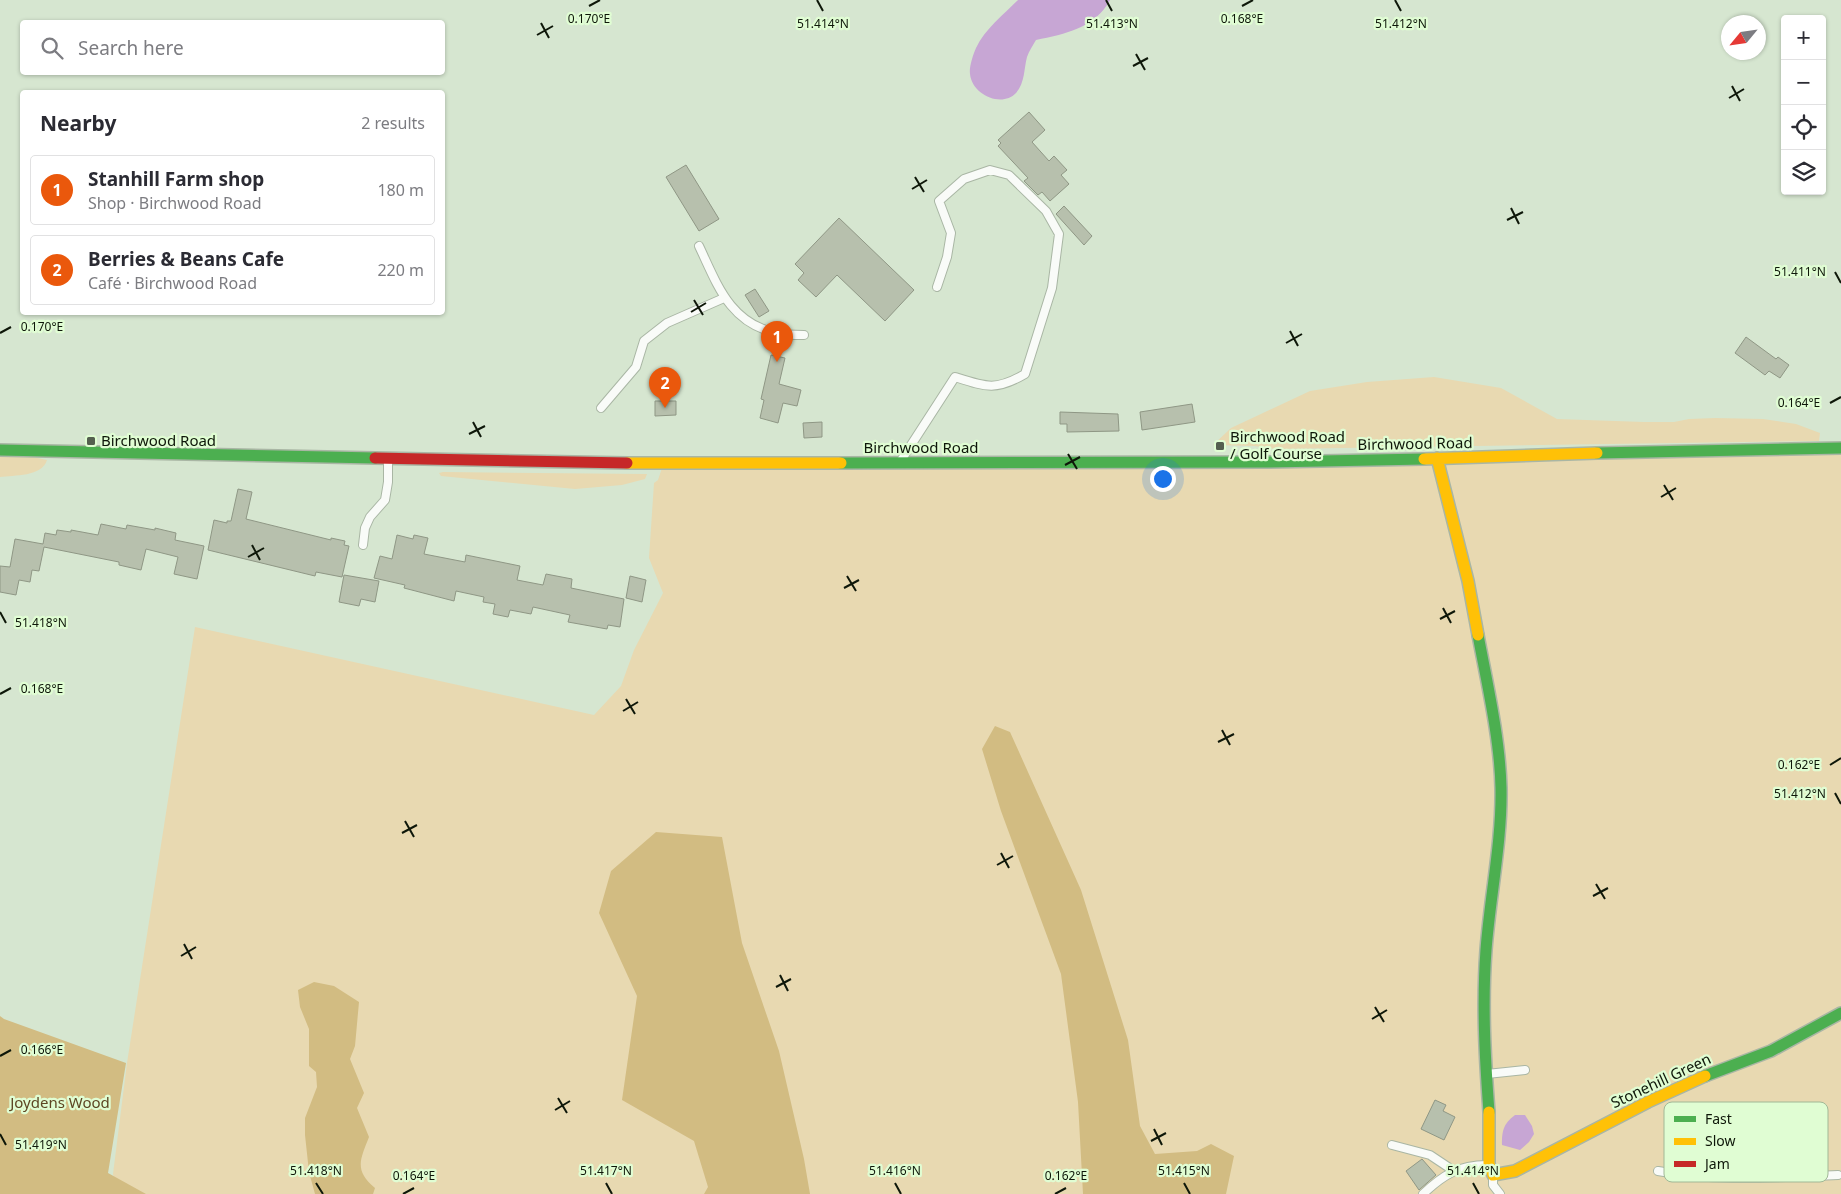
<!DOCTYPE html>
<html lang="en">
<head>
<meta charset="utf-8">
<style>
  :root { --surface:#fff; --page:#f7f7f7; --text:#2b2b33; --muted:#7c7c81; --line:#e1e1e2; --accent:#ea580c }
  body { margin:0; font-family:"Noto Sans",sans-serif; background:var(--page); color:var(--text) }
  .controls { position:absolute; right:15px; top:15px; display:grid; overflow:hidden; border-radius:5px; box-shadow:0 1px 4px #0004 }
  .controls button { width:45px; height:45px; display:grid; place-items:center; padding:0; border:0; border-bottom:1px solid var(--line); background:var(--surface); color:var(--text); font:25px sans-serif }
  .compass { position:absolute; left:1721px; top:15px; width:45px; height:45px; border-radius:50%; background:var(--surface); box-shadow:0 1px 4px #0004; rotate:241deg }
  .you { position:absolute; left:1162px; top:478px; width:18px; height:18px; margin:-12px; border:4px solid #fff; border-radius:50%; background:#1a73e8; box-shadow:0 0 0 8px #1a73e833 }
  .badge { display:grid; place-items:center; width:32px; height:32px; border-radius:50%; background:var(--accent); color:#fff; font-size:16px; font-weight:700 }
  .pin { position:absolute; translate:-50% -41px; filter:drop-shadow(0 1px 2px #0008) }
  .pin::after { content:''; position:absolute; top:26px; width:18px; height:15px; background:inherit; clip-path:polygon(0 0,100% 0,50% 100%) }
  .list { margin:0; padding:0; list-style:none }
  h2 { display:flex; justify-content:space-between; align-items:center; height:65px; margin:0; padding:0 20px; font-size:21px }
  h2 small { font-size:16px; font-weight:400; color:var(--muted) }
  .list li { display:grid; grid-template-columns:32px 1fr auto; gap:15px; align-items:center; box-sizing:border-box; height:70px; margin:0 10px 10px; padding:0 10px; border:1px solid var(--line); border-radius:5px }
  .list b { display:block; font-size:19px; white-space:nowrap }
  .list p { margin:0; font-size:16px; white-space:nowrap; color:var(--muted) }
  .list em { font-size:16px; font-style:normal; color:var(--muted) }
  .icon { flex:none; width:28px; height:28px; fill:none; stroke:currentColor; stroke-width:2; stroke-linecap:round; stroke-linejoin:round }
  .map { position:relative; flex:none; width:1841px; height:1194px; overflow:hidden }
  .search { position:absolute; background:var(--surface); box-shadow:0 1px 4px #0004; left:20px; top:20px; width:425px; height:55px; display:flex; align-items:center; gap:12px; box-sizing:border-box; padding:0 18px; border-radius:5px; color:var(--muted); font-size:19px }
  .panel { position:absolute; background:var(--surface); box-shadow:0 1px 4px #0004; left:20px; top:90px; width:425px; height:225px; border-radius:5px }
  .map>svg:first-child { display:block }
</style>
</head>
<body>
<div class="map">
<svg width="1841" height="1194" viewBox="0 0 1841 1194">
  <rect width="100%" height="100%" fill="#d6e6d0"/>
  <path fill="#e8d9b1" d="M1434 377 1501 388 1557 419 1644 422H1674L1689 419 1715 418 1763 419 1796 424 1820 433 1819 441 1276 449 1254 446 1213 445 1231 428 1310 391 1367 382Z
    M1841 448V1194H117L113 1174 127 1063 195 627 594 715 621 686 634 650 663 593 649 558 654 483 658 480 663 465Z
    M0 450 47 460C42 477 14 475 0 477Z
    M443 472 647 474 645 479 622 485 575 489 441 476 439 473Z"/>
  <path fill="#d2bc82" d="M995 726 1010 732 1081 890 1128 1040 1140 1126 1155 1154 1197 1151 1211 1144 1234 1156 1226 1194H1083L1078 1102 1061 974 1001 811 982 749Z
    M656 832 722 837 742 943 779 1051 804 1159 810 1194H704L708 1187 694 1141 622 1100 637 996 599 913 611 871Z
    M314 982 334 986 359 1002 355 1046 350 1059 364 1093 357 1108 369 1137C360 1160 354 1170 375 1188L373 1194H315L309 1172 305 1135V1118L317 1087 316 1072 309 1066V1029L300 1007 298 990Z
    M0 1016 4 1019 126 1063 108 1173 146 1194H0Z"/>
  <path fill="#c7a6d4" d="M1018 0H1110C1095 28 1065 34 1036 40 1033 45 1029 51 1027 57 1024 68 1025 83 1016 93 1002 108 972 95 970 74 969 67 973 55 976 48 985 29 1003 15 1018 0Z
    M1515 1115H1525L1532 1126 1534 1134 1529 1142 1520 1150 1502 1145C1502 1131 1503 1124 1515 1115Z"/>
  <path fill="#b7c0ad" stroke="#8f9785" d="M1029 112 1045 130 1032 142 1049 161 1054 156 1067 170 1061 175 1069 184 1050 201 1042 192 1038 195 1024 181 1028 178 998 146 1001 143 998 140Z
    M686 165 719 219 699 231 666 177Z
    M1064 206 1092 236 1084 245 1056 214Z
    M839 218 914 290 885 321 837 275 816 297 798 280 804 273 795 264Z
    M755 289 769 311 759 317 745 295Z
    M1746 337 1776 359 1778 357 1789 365 1780 378 1769 371 1765 375 1735 353Z
    M771 355 785 358 779 384 801 390 797 406 783 403 778 423 760 418 764 400 761 399Z
    M655 401H676V415L655 416Z
    M1192 404 1195 422 1142 430 1140 412Z
    M1060 412 1118 414 1119 431 1067 432V424H1060Z
    M822 422V437L804 438 803 423Z
    M238 489 252 492 246 519 331 540V538L345 541 344 545 349 546 342 577 316 572 315 576 208 550 214 520 227 523V521H231Z
    M101 524 126 529 127 525 155 530V528L176 533 175 540 204 546 197 579 174 574 178 557 146 549 141 570 119 565V562L44 547 39 571 32 570 30 582 19 580 16 595 0 592V566L10 567 15 539 43 544 45 533 56 535 57 530 71 532V530L98 535Z
    M397 535 413 539 414 535 428 538 424 554 465 562 466 555 520 566 517 580 543 585 546 574 572 579 571 588 624 599 620 627 608 625 607 629 568 622 570 615 533 607 531 614 510 610 508 617 493 614 495 604 483 602 484 597 456 591 454 601 404 588 405 585 374 578 380 556 392 559Z
    M344 575 379 581 375 602 361 599 359 606 339 602Z
    M630 576 646 580 642 602 626 598Z
    M1435 1100 1446 1105 1443 1111 1455 1117 1444 1140 1421 1129Z
    M1422 1159 1436 1175 1419 1190 1406 1171Z"/>
  <g fill="none" stroke-linecap="round" stroke-linejoin="round">
    <g stroke="#a9b6a4" stroke-width="10">
      <path id="lane" d="M699 246C717 284 730 324 777 333 786 335 795 335 804 335
        M601 408 636 367 644 341 667 323 724 298
        M902 459 955 377C986 387 996 391 1025 374L1052 288 1059 234 1046 211 1009 175 990 170 964 179 939 201 951 233 947 257 937 287
        M363 545 365 528 370 517 385 500 388 482V461
        M1487 1074 1525 1070
        M1392 1145 1430 1155 1454 1171
        M1658 1171C1717 1182 1778 1177 1838 1175
        M1493 1176V1185L1500 1194
        M1423 1194C1443 1175 1459 1165 1487 1165"/>
    </g>
    <g stroke="#a9b6a4" stroke-width="14">
      <path id="fast" d="M0 450 375 458
        M1597 453 1841 448
        M841 463 1268 462 1424 459
        M1478 635C1487 683 1500 739 1501 788 1502 842 1490 896 1486 950 1482 1005 1485 1058 1489 1112
        M1705 1076 1771 1051 1841 1013"/>
    </g>
    <g stroke="#a9b6a4" stroke-width="14">
      <path id="slow" d="M1437 458 1468 581 1478 635
        M1424 459 1597 453
        M627 463H841
        M1489 1112V1164L1493 1175 1515 1171 1648 1102 1705 1076"/>
    </g>
    <g stroke="#a9b6a4" stroke-width="14">
      <path id="jam" d="M375 458 627 463"/>
    </g>
    <use href="#lane" stroke="#f9fbf8" stroke-width="8"/>
    <use href="#fast" stroke="#4caf50" stroke-width="11"/>
    <use href="#slow" stroke="#ffc107" stroke-width="11"/>
    <use href="#jam" stroke="#c62828" stroke-width="11"/>
  </g>
  <path fill="none" stroke="#0e1709" stroke-width="2" d="M817 0 823 11M1106 0 1112 11M1395 0 1401 11M589 6 600 0M1242 6 1253 0M541 23 549 38M537 35 553 26M1136 54 1145 70M1133 66 1148 58M1732 86 1740 101M1729 98 1744 89M915 177 924 192M912 189 927 180M1511 208 1519 224M1507 220 1523 212M1835 272 1841 283M694 300 703 315M691 312 706 303M1290 331 1298 346M0 333 11 327M1286 343 1302 334M1830 403 1841 397M473 422 481 437M469 434 485 426M1068 454 1077 469M1065 465 1080 457M1664 485 1673 500M1661 497 1676 488M252 545 260 560M248 557 264 548M847 576 856 591M844 588 859 580M1443 608 1451 623M0 612 6 623M1440 619 1455 611M0 694 11 688M626 699 635 714M623 711 638 702M1222 730 1230 745M1218 742 1234 734M1830 765 1841 758M1835 793 1841 804M405 821 414 837M402 833 417 825M1001 853 1009 868M997 865 1013 856M1596 884 1605 899M1593 896 1608 888M184 944 192 959M181 956 196 947M780 975 788 991M776 987 791 979M1375 1007 1384 1022M1372 1019 1387 1010M0 1056 11 1050M558 1098 567 1113M555 1110 570 1101M1154 1129 1162 1145M0 1134 6 1145M1151 1141 1166 1133M316 1183 323 1194M606 1183 612 1194M895 1183 901 1194M1184 1183 1190 1194M1473 1183 1479 1194M403 1194 414 1188M1055 1194 1066 1188"/>
  <g fill="#545f4f" stroke="#e0fdd3" stroke-width="2">
    <rect x="86" y="436" width="10" height="10" rx="2.5"/>
    <rect x="1215" y="441" width="10" height="10" rx="2.5"/>
  </g>
  <g text-anchor="middle" stroke-width="4.5" stroke-linejoin="round" paint-order="stroke">
    <g font-size="15" fill="#0e1709" stroke="#e0fdd3" text-anchor="start">
      <text x="1230" y="442">Birchwood Road<tspan x="1230" dy="17">/ Golf Course</tspan></text>
      <text x="101" y="446">Birchwood Road</text>
    </g>
    <g font-size="15" fill="#0e1709" stroke="#e0fdd3">
      <text transform="translate(1415 444) rotate(-1)" y="5">Birchwood Road</text>
      <text x="921" y="453">Birchwood Road</text>
      <text transform="translate(1661 1081) rotate(-25)" y="5">Stonehill Green</text>
    </g>
    <g font-size="15" fill="#5d4522" stroke="#e0fdd3">
      <text x="60" y="1108">Joydens Wood</text>
    </g>
  </g>
  <rect x="1664" y="1102" width="164" height="80" rx="8" fill="#e0fdd3" stroke="#a1b896" stroke-width="1"/>
  <rect x="1674" y="1116" width="22" height="6" fill="#4caf50"/>
  <rect x="1674" y="1138" width="22" height="7" fill="#ffc107"/>
  <rect x="1674" y="1161" width="22" height="6" fill="#c62828"/>
  <g font-size="14" fill="#0e1709">
    <text x="1705" y="1124">Fast</text>
    <text x="1705" y="1146">Slow</text>
    <text x="1705" y="1169">Jam</text>
  </g>
  <g font-size="12" text-anchor="middle" fill="#0e1709" stroke="#e0fdd3" stroke-width="4.5" stroke-linejoin="round" paint-order="stroke">
    <text x="1242" y="23">0.168°E</text>
    <text x="589" y="23">0.170°E</text>
    <text x="823" y="28">51.414°N</text>
    <text x="1112" y="28">51.413°N</text>
    <text x="1401" y="28">51.412°N</text>
    <text x="1800" y="276">51.411°N</text>
    <text x="42" y="331">0.170°E</text>
    <text x="1799" y="407">0.164°E</text>
    <text x="41" y="627">51.418°N</text>
    <text x="42" y="693">0.168°E</text>
    <text x="1799" y="769">0.162°E</text>
    <text x="1800" y="798">51.412°N</text>
    <text x="42" y="1054">0.166°E</text>
    <text x="41" y="1149">51.419°N</text>
    <text x="316" y="1175">51.418°N</text>
    <text x="606" y="1175">51.417°N</text>
    <text x="895" y="1175">51.416°N</text>
    <text x="1184" y="1175">51.415°N</text>
    <text x="1473" y="1175">51.414°N</text>
    <text x="414" y="1180">0.164°E</text>
    <text x="1066" y="1180">0.162°E</text>
  </g>
</svg>
<div class="controls">
<button>+</button>
<button>−</button>
<button><svg class="icon" aria-label="locate" viewBox="0 0 24 24"><circle cx="12" cy="12" r="6"/><path d="M12 2v4M12 18v4M2 12h4M18 12h4"/></svg></button>
<button><svg class="icon" aria-label="layers" viewBox="0 0 24 24"><path d="M12 4l9 5-9 5-9-5zM3 14l9 5 9-5"/></svg></button>
</div>
<svg class="compass" viewBox="-18 -18 36 36"><path d="M0-13l5 13h-10z" fill="#e53935"/><path d="M0 13l5-13h-10z" fill="#7c7c81"/></svg>
<div class="you"></div>
<div class="pin badge" style="left:777px;top:362px">1</div>
<div class="pin badge" style="left:665px;top:408px">2</div>
<div class="search"><svg class="icon" aria-label="search" viewBox="0 0 24 24"><circle cx="10" cy="10" r="6"/><path d="M15 15l6 6"/></svg>Search here</div>
<section class="panel">
<h2>Nearby<small>2 results</small></h2>
<ul class="list">
<li><span class="badge">1</span><div><b>Stanhill Farm shop</b><p>Shop · Birchwood Road</p></div><em>180 m</em></li>
<li><span class="badge">2</span><div><b>Berries &amp; Beans Cafe</b><p>Café · Birchwood Road</p></div><em>220 m</em></li>
</ul>
</section>
</div>
</body>
</html>
